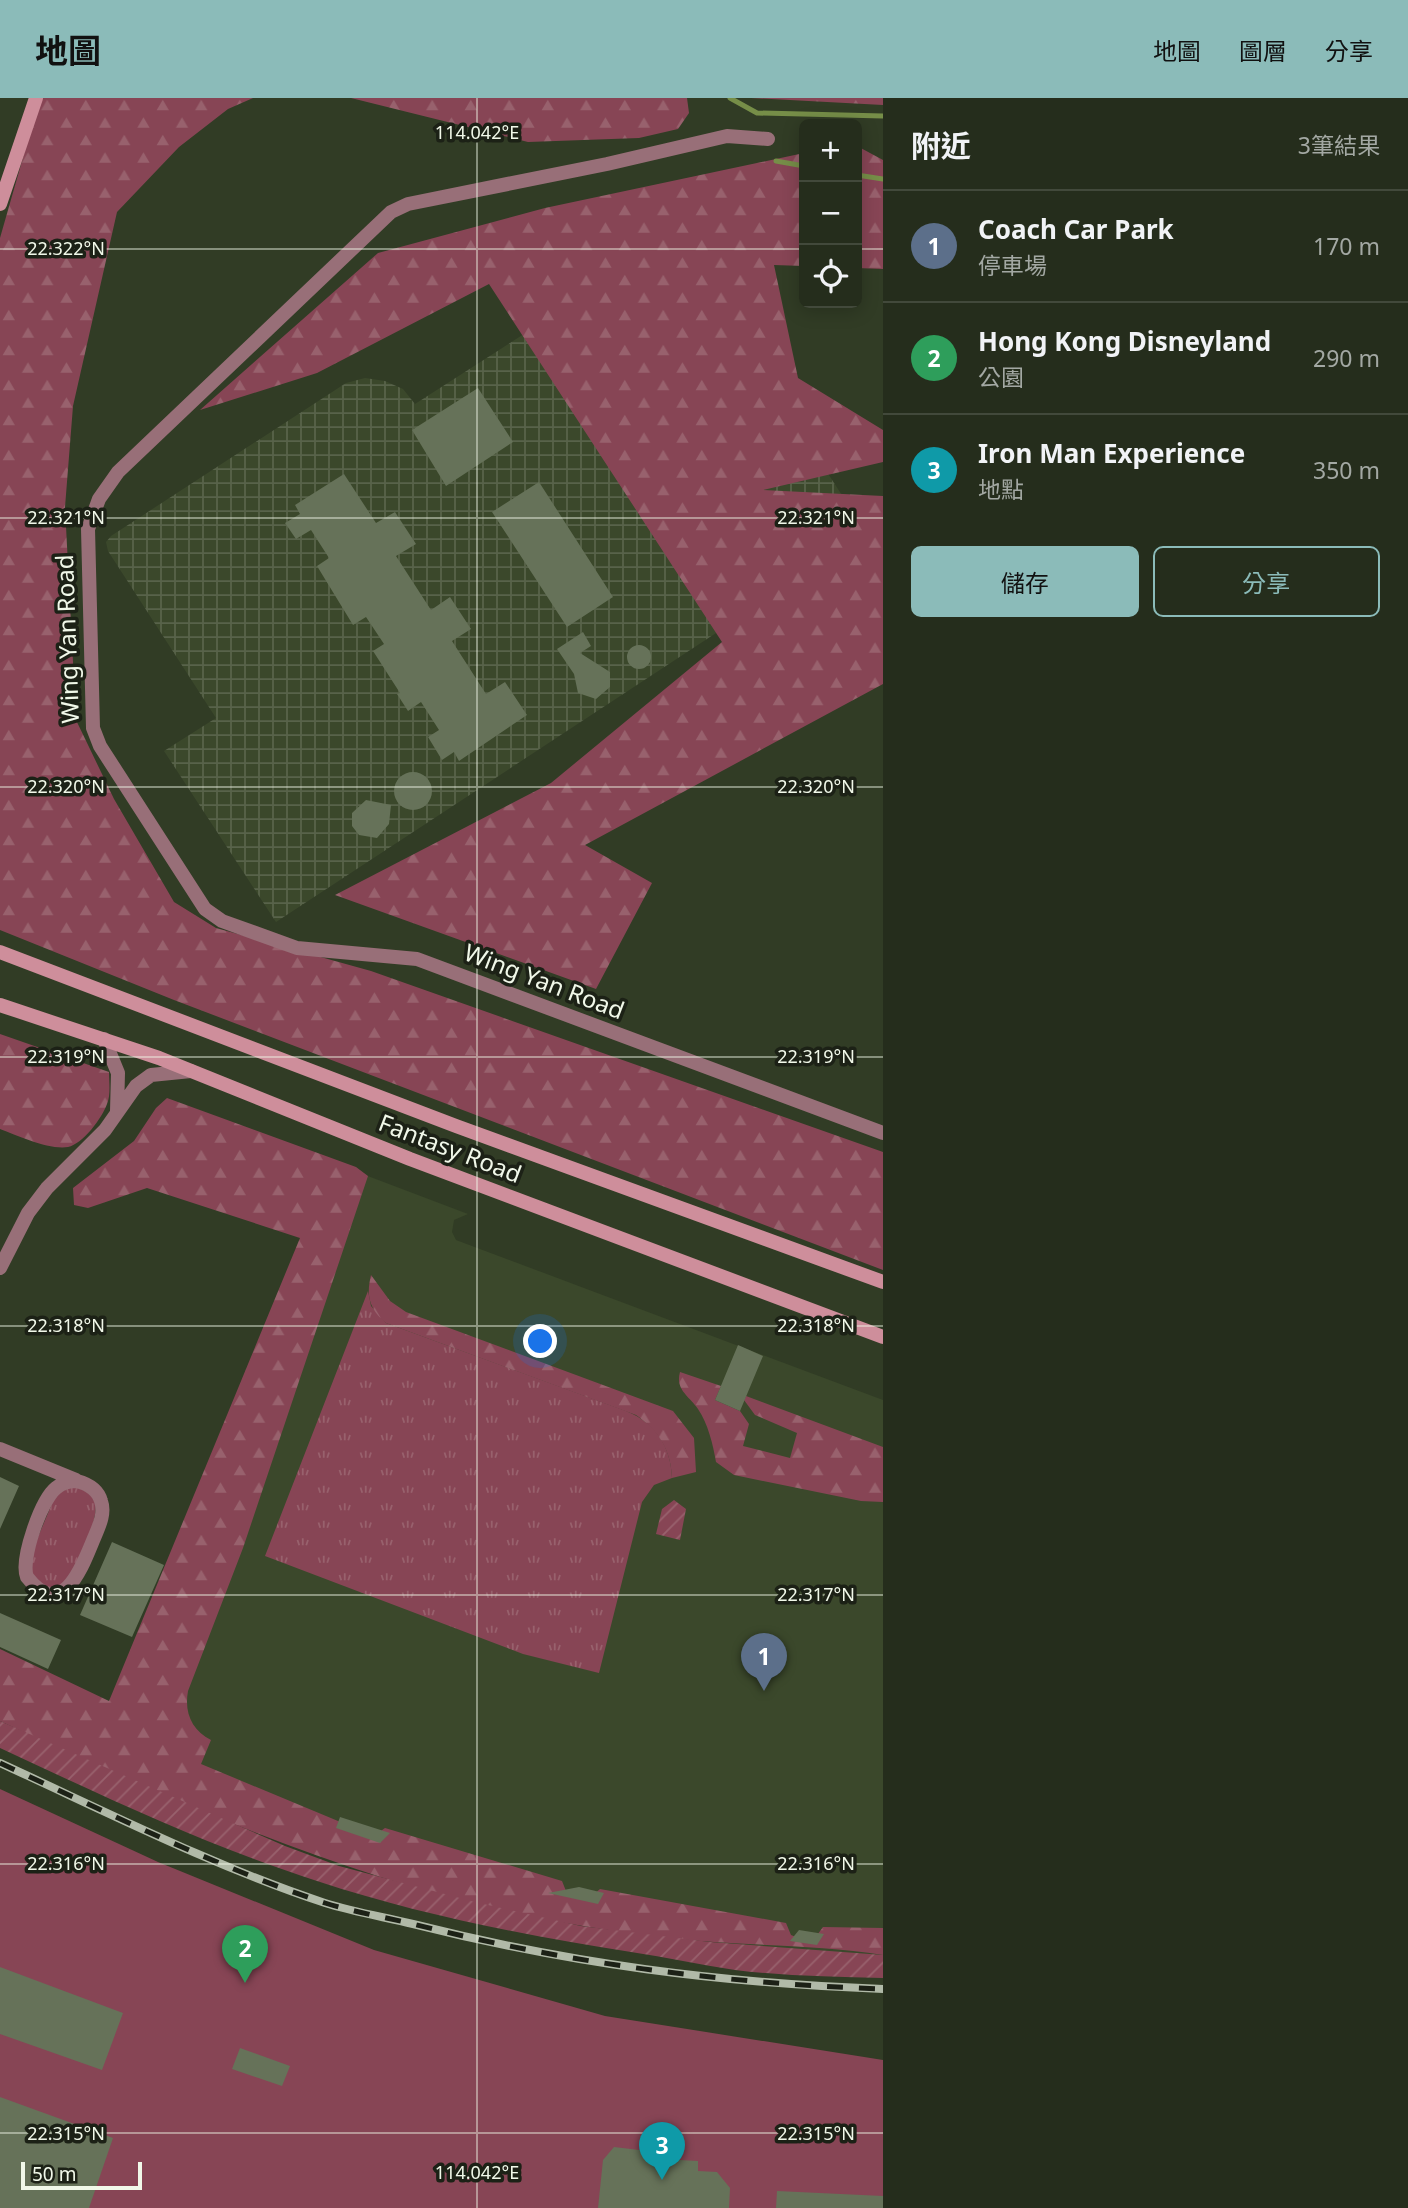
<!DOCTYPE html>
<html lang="zh-TW">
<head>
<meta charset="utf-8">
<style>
  :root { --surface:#252d1c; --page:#2d3525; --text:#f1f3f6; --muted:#a3a8a3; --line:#42493b; --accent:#8bbbb9 }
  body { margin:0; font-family:"Noto Sans","Noto Sans TC",sans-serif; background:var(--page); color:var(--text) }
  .controls { position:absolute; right:21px; top:21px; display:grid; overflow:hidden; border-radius:10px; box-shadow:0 4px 18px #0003 }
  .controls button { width:63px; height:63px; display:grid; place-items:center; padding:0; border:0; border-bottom:2px solid var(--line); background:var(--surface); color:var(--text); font:35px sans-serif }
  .scale { position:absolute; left:21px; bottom:18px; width:121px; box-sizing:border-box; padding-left:7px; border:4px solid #f1f8e9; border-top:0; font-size:19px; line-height:24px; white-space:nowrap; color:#f1f8e9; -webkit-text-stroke:5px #1c2116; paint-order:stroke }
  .you { position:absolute; left:541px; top:1244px; width:24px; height:24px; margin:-18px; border:5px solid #fff; border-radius:50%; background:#1a73e8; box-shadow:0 0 0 10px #1a73e833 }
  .badge { display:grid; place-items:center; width:46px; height:46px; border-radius:50%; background:var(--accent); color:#fff; font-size:23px; font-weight:700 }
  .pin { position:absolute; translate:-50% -58px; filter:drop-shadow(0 2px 4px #0008) }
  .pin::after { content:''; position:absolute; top:37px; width:24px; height:21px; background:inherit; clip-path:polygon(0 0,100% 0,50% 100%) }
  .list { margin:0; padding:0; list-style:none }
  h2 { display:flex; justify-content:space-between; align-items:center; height:91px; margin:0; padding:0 28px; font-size:30px }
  h2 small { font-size:23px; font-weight:400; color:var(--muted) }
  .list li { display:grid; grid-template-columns:46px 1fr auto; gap:21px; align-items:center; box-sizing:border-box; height:112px; padding:0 28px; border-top:2px solid var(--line) }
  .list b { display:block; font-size:26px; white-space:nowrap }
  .list p { margin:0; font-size:23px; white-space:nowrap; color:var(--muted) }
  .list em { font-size:23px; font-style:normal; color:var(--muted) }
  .actions { display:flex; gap:14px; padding:21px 28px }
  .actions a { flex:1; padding:16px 0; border:2px solid var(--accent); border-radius:10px; text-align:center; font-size:24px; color:var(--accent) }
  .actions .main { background:var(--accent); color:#111 }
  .icon { flex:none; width:38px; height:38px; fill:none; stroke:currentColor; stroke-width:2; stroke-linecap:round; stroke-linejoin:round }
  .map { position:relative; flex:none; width:883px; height:2110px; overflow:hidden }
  header { display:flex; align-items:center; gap:42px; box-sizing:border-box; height:98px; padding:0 35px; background:var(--accent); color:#111 }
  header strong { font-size:33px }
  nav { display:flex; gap:38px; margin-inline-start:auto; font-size:24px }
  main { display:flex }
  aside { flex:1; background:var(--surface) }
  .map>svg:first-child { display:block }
</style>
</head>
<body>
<header>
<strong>地圖</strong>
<nav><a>地圖</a><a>圖層</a><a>分享</a></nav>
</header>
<main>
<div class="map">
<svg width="883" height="2110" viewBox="0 0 883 2110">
  <defs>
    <pattern id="industrial-grid" width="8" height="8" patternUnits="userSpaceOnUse" patternTransform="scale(1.75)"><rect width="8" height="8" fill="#3b482b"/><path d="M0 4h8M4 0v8" fill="none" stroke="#58634a"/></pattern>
    <pattern id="grass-tufts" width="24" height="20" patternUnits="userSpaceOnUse" patternTransform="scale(1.75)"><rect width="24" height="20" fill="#874555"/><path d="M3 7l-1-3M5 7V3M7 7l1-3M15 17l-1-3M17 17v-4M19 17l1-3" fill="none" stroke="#98616d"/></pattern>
    <pattern id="forest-firs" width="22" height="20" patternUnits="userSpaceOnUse" patternTransform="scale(1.75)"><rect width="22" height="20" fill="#874555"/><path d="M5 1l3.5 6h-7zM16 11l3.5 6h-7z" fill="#98616d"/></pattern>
    <pattern id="garden-furrows" width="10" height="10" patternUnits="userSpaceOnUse" patternTransform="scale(1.75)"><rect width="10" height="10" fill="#874555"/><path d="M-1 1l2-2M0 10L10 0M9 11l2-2" fill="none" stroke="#98616d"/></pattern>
  </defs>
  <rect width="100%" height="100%" fill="#313c25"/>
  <path fill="#3b482b" d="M352 1072 468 1116 454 1122 452 1134 456 1142 883 1302V1870L570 1822 143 1654Z"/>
  <path fill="url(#industrial-grid)" d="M675 139 867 436 276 824 164 653 216 620 108 453 106 444 111 438 346 285 365 280 385 283 403 291 415 306Z"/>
  <path fill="url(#grass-tufts)" d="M368 1193 371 1208 386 1225 626 1313C656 1325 671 1349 672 1380L654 1387 642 1404 599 1575 523 1556 265 1458Z
    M74 1388C83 1392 92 1395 95 1404 100 1417 77 1477 66 1486 62 1489 55 1489 50 1491L32 1479 30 1458 56 1396Z"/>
  <path fill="url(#forest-firs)" d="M40 0H253L228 11 179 49 117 114 73 308 65 409 76 622 114 701 174 804 216 830 371 873 883 1054V1172L174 902 0 832V140Z
    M351 0H687L689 15 678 31 639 40 528 44Z
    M751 0H883V7Z
    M857 48 883 62V171L857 170Z
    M804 55V168L774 167 798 280 883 332V364L763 392 883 398V586L585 747 652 785 596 891 335 797 551 685 722 544 489 186 317 275 200 312 378 155 545 110Z
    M0 936 109 974C109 984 111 996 107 1006 102 1020 83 1046 68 1049 49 1052 18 1038 0 1031Z
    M167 1000 356 1069 368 1078 243 1450 188 1593C184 1615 192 1632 211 1642L201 1666 374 1738 385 1730 562 1783 566 1793 591 1799 600 1791 786 1825 791 1837 803 1842 815 1840 823 1829 883 1830V1857C828 1848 770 1848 714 1844 671 1841 626 1835 583 1828 378 1795 187 1710 0 1623V1551L109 1603 300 1140 147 1090 88 1110 74 1107 73 1090 134 1043 156 1010Z
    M371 1177 390 1203 406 1214 673 1313 694 1340 696 1374 672 1380C671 1352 659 1333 636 1317L386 1225C369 1211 366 1198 371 1177Z
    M680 1274 721 1288 715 1302 740 1313 749 1326 743 1348 790 1360 797 1335 755 1317 744 1302 746 1298 883 1349V1404L861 1403 734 1377 716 1364C713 1346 708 1326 698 1311 689 1298 675 1292 680 1274Z"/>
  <path fill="#874555" d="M0 1691 158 1764 374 1852 605 1918 883 1962V2110H0Z"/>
  <path fill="url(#garden-furrows)" d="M674 1402 686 1411 680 1442 656 1436 662 1411Z
    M0 1623 285 1748 339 1768 475 1804 581 1828 710 1844 883 1857V1880C834 1879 784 1878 735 1872 700 1867 666 1859 631 1854 524 1837 420 1817 317 1783 208 1748 103 1698 0 1650Z"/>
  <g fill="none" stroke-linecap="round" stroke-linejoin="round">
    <path stroke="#768e48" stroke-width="5" d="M730 0 757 15 883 18
      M776 63 804 68
      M857 77 883 81"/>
  </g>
  <path fill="#667259" d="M478 290 513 344 446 388 412 332Z
    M344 376 376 425 395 414 416 446 396 458 431 512 450 499 471 531 452 543 486 596 505 584 527 617 459 663 454 654 442 662 428 639 439 632 421 604 408 613 397 596 400 595 373 553 384 546 366 519 353 527 317 468 329 460 311 432 296 441 285 425 300 416 295 407Z
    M539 384 613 499 567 529 492 414Z
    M583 534 591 548 580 555 610 574V589L596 601 578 595 574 576 557 551Z
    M627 559a12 12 0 1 1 24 0a12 12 0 1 1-24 0Z
    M394 693a19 19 0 1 1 38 0a19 19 0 1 1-38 0Z
    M366 702 391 707 389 726 377 740 359 737 352 728V715Z
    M738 1247 763 1258 740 1313 715 1302Z
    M0 1379 19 1388 0 1431Z
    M112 1444 164 1467 132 1539 80 1517Z
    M0 1515 61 1542 48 1571 0 1549Z
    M340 1719 390 1735 380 1745 336 1730Z
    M579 1789 604 1795 598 1806 548 1795Z
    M799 1832 824 1836 817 1847 790 1843Z
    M0 1869 123 1915 102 1972 0 1936Z
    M240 1950 290 1968 282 1988 232 1971Z
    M0 1999 113 2040 89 2110H0Z
    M614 2049 656 2054 662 2061 698 2063V2073L717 2074 730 2090 729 2110H598L603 2062Z
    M777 2093 883 2098V2110H776Z"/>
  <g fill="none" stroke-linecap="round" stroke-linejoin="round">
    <path stroke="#986f78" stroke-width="14" d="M768 41 727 38 607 66 408 106 391 114 118 374 99 401 88 431 93 630 100 648 205 811 222 823 297 850 417 861 883 1035
      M104 941 118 975 117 1013
      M0 1170 28 1115 47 1090 105 1032 136 988 151 977 191 973
      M0 1351 76 1382
      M77 1383C88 1386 98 1392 101 1403 106 1417 97 1432 92 1445 81 1472 61 1523 27 1479 20 1462 41 1402 56 1390 62 1385 69 1383 77 1383Z"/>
    <path stroke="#ce8e9b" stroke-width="14" d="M0 106 36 0
      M0 854 456 1028 883 1184
      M0 907 159 960 410 1061 883 1239"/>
    <g stroke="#b1baa8" stroke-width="8">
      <path id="rail" d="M0 1665C107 1714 213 1768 325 1805 354 1814 384 1819 413 1826 572 1866 719 1885 883 1891"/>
    </g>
    <use href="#rail" stroke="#1c2116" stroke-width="5" stroke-dasharray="16" stroke-linecap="butt"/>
  </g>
  <path fill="none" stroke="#f1f8e9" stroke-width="2" stroke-opacity="0.45" d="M477 0V2110M0 151H804M857 151H883M0 420H883M0 689H883M0 959H883M0 1228H883M0 1497H883M0 1766H883M0 2035H883"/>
  <g text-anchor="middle" stroke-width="7" stroke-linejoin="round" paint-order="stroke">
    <g font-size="24" fill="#f1f8e9" stroke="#1c2116">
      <text transform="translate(68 541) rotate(-92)" y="8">Wing Yan Road</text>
      <text transform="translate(544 884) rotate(21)" y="8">Wing Yan Road</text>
      <text transform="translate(450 1051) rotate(21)" y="8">Fantasy Road</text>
    </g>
  </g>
  <g font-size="18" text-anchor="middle" fill="#f1f8e9" stroke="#1c2116" stroke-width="7" stroke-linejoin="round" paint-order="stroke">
    <text x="477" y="41">114.042°E</text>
    <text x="66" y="157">22.322°N</text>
    <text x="66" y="426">22.321°N</text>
    <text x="816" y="426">22.321°N</text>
    <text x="66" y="695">22.320°N</text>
    <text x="816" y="695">22.320°N</text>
    <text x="66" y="965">22.319°N</text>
    <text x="816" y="965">22.319°N</text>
    <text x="66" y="1234">22.318°N</text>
    <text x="816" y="1234">22.318°N</text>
    <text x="66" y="1503">22.317°N</text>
    <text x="816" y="1503">22.317°N</text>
    <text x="66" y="1772">22.316°N</text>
    <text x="816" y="1772">22.316°N</text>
    <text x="66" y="2042">22.315°N</text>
    <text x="816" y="2042">22.315°N</text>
    <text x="477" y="2081">114.042°E</text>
  </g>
</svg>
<div class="controls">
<button>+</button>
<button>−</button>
<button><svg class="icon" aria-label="locate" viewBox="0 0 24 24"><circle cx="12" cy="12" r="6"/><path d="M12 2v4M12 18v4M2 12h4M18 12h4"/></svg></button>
</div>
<div class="scale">50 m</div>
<div class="you"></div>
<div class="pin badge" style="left:764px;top:1593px;background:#5c6f8a">1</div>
<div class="pin badge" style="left:245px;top:1885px;background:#2e9e5b">2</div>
<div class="pin badge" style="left:662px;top:2082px;background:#0f9aa8">3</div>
</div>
<aside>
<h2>附近<small>3筆結果</small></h2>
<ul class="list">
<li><span class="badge" style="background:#5c6f8a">1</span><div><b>Coach Car Park</b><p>停車場</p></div><em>170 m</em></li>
<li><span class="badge" style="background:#2e9e5b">2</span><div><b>Hong Kong Disneyland</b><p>公園</p></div><em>290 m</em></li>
<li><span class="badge" style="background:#0f9aa8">3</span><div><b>Iron Man Experience</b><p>地點</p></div><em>350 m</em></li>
</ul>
<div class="actions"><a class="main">儲存</a><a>分享</a></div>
</aside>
</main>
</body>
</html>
